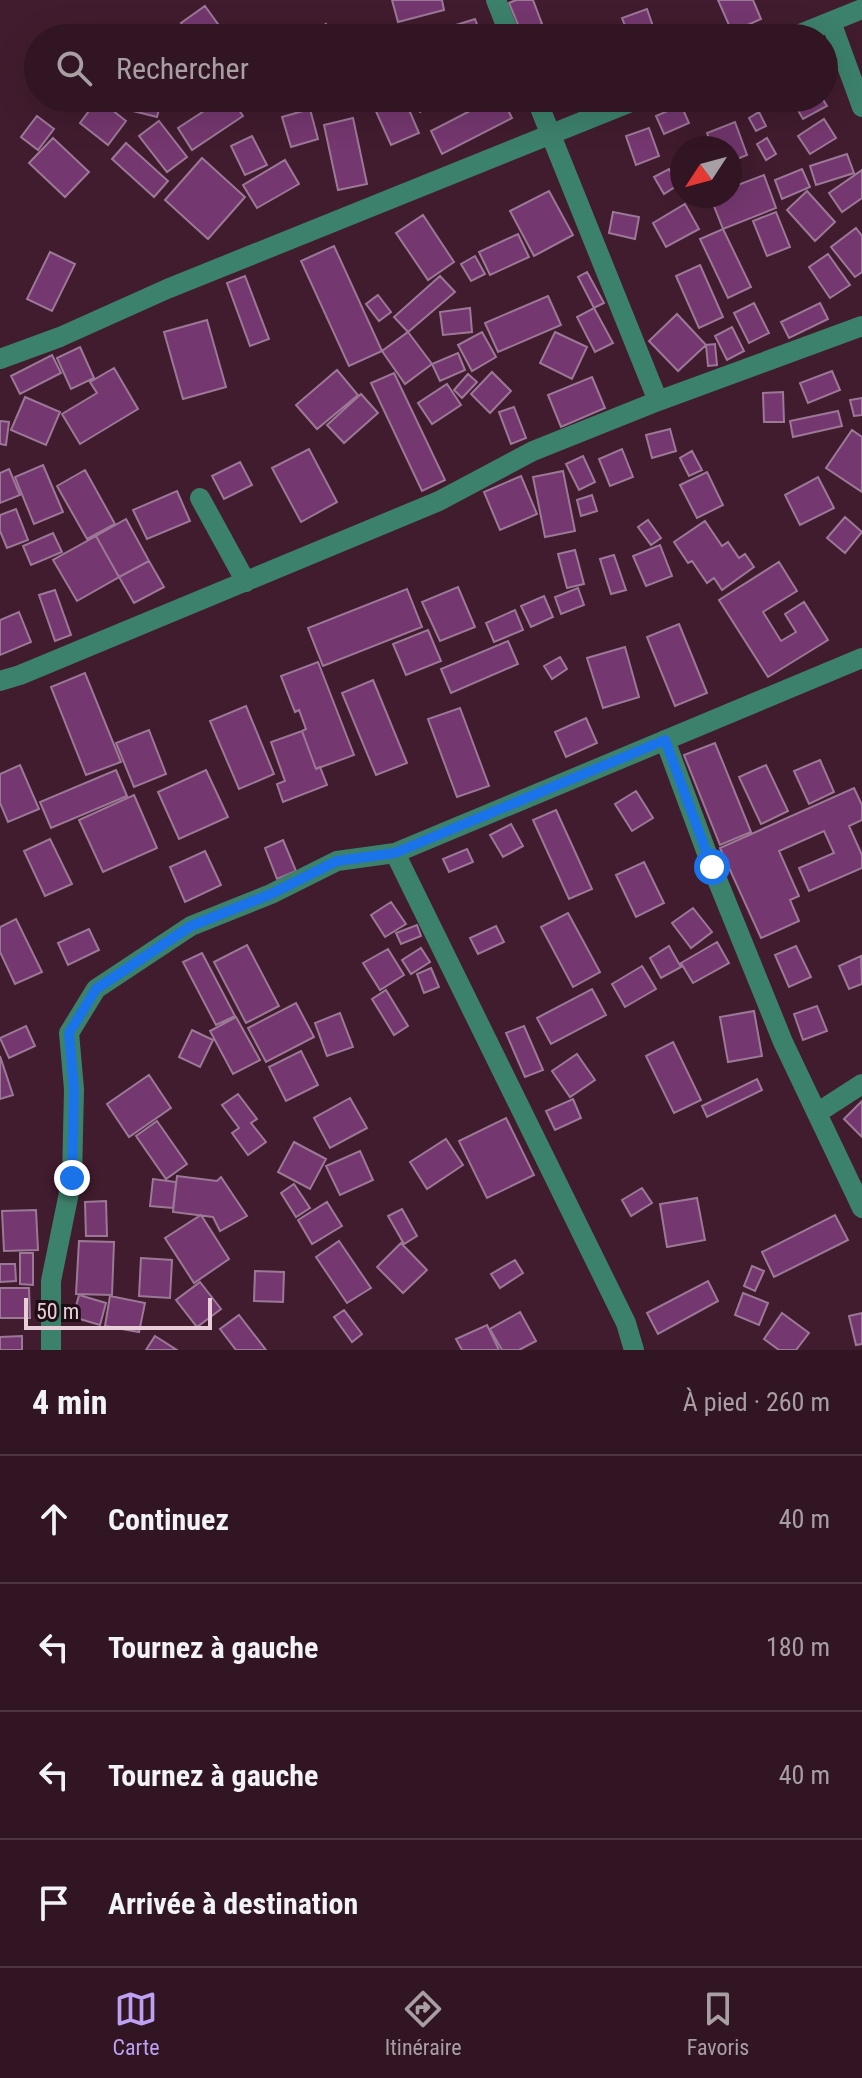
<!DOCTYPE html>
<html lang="fr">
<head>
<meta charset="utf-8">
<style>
  :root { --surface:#311522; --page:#391e2a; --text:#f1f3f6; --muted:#a89fa5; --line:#4c3440; --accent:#bca0f2 }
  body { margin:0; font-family:"Roboto Condensed",sans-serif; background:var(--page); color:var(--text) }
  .compass { position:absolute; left:670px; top:136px; width:72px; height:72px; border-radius:50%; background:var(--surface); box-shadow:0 8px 32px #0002; rotate:234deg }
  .scale { position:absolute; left:24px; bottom:20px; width:188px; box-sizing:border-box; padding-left:8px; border:4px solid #e7ced9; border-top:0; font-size:22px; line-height:28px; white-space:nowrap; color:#e7ced9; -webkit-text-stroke:6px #1e0d15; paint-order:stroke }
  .stop { position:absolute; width:24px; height:24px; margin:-18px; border:6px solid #1a73e8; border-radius:50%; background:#fff }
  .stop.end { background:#1a73e8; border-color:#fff; box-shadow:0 2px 8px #0008 }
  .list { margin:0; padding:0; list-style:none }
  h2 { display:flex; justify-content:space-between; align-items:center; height:104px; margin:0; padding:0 32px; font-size:34px }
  h2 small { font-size:26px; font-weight:400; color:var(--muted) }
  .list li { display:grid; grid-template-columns:52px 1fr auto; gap:24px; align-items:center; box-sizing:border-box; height:128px; padding:0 32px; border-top:2px solid var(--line) }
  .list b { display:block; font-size:30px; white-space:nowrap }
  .list em { font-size:26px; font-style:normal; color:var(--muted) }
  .icon { flex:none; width:44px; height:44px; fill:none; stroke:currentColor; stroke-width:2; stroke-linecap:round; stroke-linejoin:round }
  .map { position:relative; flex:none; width:862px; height:1350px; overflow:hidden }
  .search { position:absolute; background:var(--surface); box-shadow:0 8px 32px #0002; left:24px; right:24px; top:24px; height:88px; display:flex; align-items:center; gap:20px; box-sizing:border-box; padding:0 28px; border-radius:44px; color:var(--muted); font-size:30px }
  .sheet { height:616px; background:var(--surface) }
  nav { display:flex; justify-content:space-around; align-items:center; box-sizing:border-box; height:112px; border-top:2px solid var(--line); background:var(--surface); font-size:22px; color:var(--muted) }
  nav a { display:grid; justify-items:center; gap:4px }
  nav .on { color:var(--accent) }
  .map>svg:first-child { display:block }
</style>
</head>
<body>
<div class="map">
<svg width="862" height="1350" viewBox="0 0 862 1350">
  <rect width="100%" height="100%" fill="#411c2e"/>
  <path fill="#74376f" stroke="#9c7897" stroke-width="2" d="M392 0H442L444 10 398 22Z
    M516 0H533L542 24 521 32 509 3Z
    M718 0H753L761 19 732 32Z
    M205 6 228 38H192L181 23Z
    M647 9 657 38H630L622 18Z
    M475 19 482 38H457L453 26Z
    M326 24 334 38H307L306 36Z
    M560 27 564 38H536L535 35Z
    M137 98H162L157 117 133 111Z
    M224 98H231L243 116 192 150 178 128Z
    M370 98H404L419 133 391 145Z
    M413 98H449L420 112Z
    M495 98H502L512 118 442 154 431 131Z
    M791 98H822L827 106 803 119Z
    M98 99 126 121 108 145 80 123Z
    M681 105 689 123 664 134 656 116Z
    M310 109 318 139 291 147 282 117Z
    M759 112 766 126 756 131 749 118Z
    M37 116 54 129 38 150 21 137Z
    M353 118 367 184 338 190 324 125Z
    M824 119 836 138 810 154 798 136Z
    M159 121 187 157 167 172 139 136Z
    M735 122 747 155 730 162V148H713L707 133Z
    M649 128 659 156 636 165 626 136Z
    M252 136 267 165 245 175 231 146Z
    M53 138 89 172 65 197 29 163Z
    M767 138 776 154 766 160 757 144Z
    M126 143 168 181 154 197 112 159Z
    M847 154 854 173 816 185 810 166Z
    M202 158 245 197 208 239 165 200Z
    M285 160 299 184 257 208 243 185Z
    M669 169 678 185 664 194 654 177Z
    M802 169 810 187 782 199 775 180Z
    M862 170V198L842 212 829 193Z
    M764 175 776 208 723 229 710 196H730V188Z
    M549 191 573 235 534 256 510 211Z
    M807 191 835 222 815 241 787 210Z
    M685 204 699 229 666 247 653 223Z
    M613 212 639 217 635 239 609 233Z
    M776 212 790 247 767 256 753 221Z
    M423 215 454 262 428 280 396 233Z
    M856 228 862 236V272L855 277 831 247Z
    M723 229 751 287 728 298 700 239Z
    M518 234 529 257 490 275 479 252Z
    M334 246 382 351 349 366 301 261Z
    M50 252 75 264 52 311 27 299Z
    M828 254 850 285 830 298 809 267Z
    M475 256 485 274 471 281 461 264Z
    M700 265 723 317 699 328 676 276Z
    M587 272 604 303 594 308 578 277Z
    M245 276 269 339 250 346 227 283Z
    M440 276 455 292 408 332 394 317Z
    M378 295 391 312 379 321 366 304Z
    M548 296 561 325 498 352 485 323Z
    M754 303 769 333 749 343 734 313Z
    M820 303 828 319 789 338 781 322Z
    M470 308 472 332 443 335 440 312Z
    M594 308 613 343 595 352 577 317Z
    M677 314 706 345 678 371 649 341Z
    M207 320 226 387 183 399 164 332Z
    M732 327 744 351 727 360 715 336Z
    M408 332 432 364 405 384 382 351Z
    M482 332 496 357 472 371 458 345Z
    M555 332 587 347 572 379 540 363Z
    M715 344 717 365 708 366 706 345Z
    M80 347 94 378 71 389 57 358Z
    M458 353 465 370 440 381 432 364Z
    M52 355 61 373 20 394 11 376Z
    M114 368 138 409 80 444 62 414 97 393 90 382Z
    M337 370 358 395 317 429 296 405Z
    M832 371 840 390 808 403 800 383Z
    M492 372 511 391 490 413 471 394Z
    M394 373 445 480 422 491 371 383Z
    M468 374 477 382 462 398 454 390Z
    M592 377 605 408 561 427 548 395Z
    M447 384 461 405 432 424 418 403Z
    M783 392 784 422H764L763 393Z
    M361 394 378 413 344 443 327 425Z
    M25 397 60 412 46 445 11 430Z
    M862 398V415L854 416 850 400Z
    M514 407 526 438 511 444 499 412Z
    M838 411 842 426 793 437 790 421Z
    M0 421 9 422 6 445 0 444Z
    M670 429 676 451 652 458 646 435Z
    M852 430 862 437V492L826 468Z
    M309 449 337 502 301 522 272 468Z
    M622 449 633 477 610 486 599 459Z
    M692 451 702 470 689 476 680 458Z
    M583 456 595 482 579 490 566 464Z
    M240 462 252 485 224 499 212 476Z
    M43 465 63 512 34 524 15 477Z
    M9 469 20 495 0 503V473Z
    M85 470 115 524 87 539 57 486Z
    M563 471 575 531 545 537 533 477Z
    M707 472 723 505 697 518 680 485Z
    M521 476 537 514 500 530 484 492Z
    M818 477 834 508 800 525 785 495Z
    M177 491 190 521 147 539 133 510Z
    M592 495 597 511 581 516 577 500Z
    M16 509 28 540 7 548 0 531V515Z
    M845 517 862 532 845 553 827 538Z
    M126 519 149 561 119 577 96 536Z
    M648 520 661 538 651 545 638 527Z
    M705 521 722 546 728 542 739 558 745 554 754 567 722 590 714 578 707 583 692 561 688 563 674 542Z
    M53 533 62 552 31 565 23 546Z
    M96 536 119 577 77 601 53 560Z
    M660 545 672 576 646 586 633 556Z
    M575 550 584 584 567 588 558 554Z
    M614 555 626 590 611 594 600 559Z
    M149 561 164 587 134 603 119 577Z
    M779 562 797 591 763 612 781 641 796 632 785 614 804 602 828 640 768 677 719 600Z
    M458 587 475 627 440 641 422 602Z
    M578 588 584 605 561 614 555 597Z
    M407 589 422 627 323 666 308 628Z
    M55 590 71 635 55 641 39 595Z
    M544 596 553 617 531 627 521 606Z
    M515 610 523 630 494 642 486 623Z
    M19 612 31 642 0 655V620Z
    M679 624 707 693 675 706 647 637Z
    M428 630 441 661 406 675 393 644Z
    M508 641 518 664 451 693 441 669Z
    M625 647 639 697 603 708 587 658Z
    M560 657 567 669 552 679 544 666Z
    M318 662 354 755 316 769 302 731 306 729 299 710 295 712 281 676Z
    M85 673 121 762 86 775 51 687Z
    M373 680 407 763 376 775 342 693Z
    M246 706 274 774 239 789 210 721Z
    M460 708 489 786 457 797 428 719Z
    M586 718 597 743 566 757 555 732Z
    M149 730 166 774 134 787 116 743Z
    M302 731 316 769 320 767 327 785 283 802 277 784 285 781 271 742Z
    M715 743 751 832 720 845 684 755Z
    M820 760 834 792 809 804 794 771Z
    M20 765 39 809 8 822 0 803V774Z
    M766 765 788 811 761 824 739 777Z
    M116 770 127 796 51 828 40 802Z
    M206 770 228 817 179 839 158 792Z
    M854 788 862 805V820L849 826 862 855V868L809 891 799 868 834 853 824 831 779 851 799 896 790 900 799 921 761 938 720 848Z
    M636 791 653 818 632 831 615 804Z
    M134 795 157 848 103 872 79 820Z
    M556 810 592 889 569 899 533 820Z
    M511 824 523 846 503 857 490 835Z
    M50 839 72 884 45 896 24 851Z
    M283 840 296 871 277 879 265 848Z
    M467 849 473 862 449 872 443 859Z
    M205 851 221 885 185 902 170 867Z
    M644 862 664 903 636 917 616 875Z
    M391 902 406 924 385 937 371 915Z
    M693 908 712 932 691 948 672 923Z
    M568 913 600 972 573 987 541 927Z
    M16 919 42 972 15 984 0 952V927Z
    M417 925 421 936 401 944 396 933Z
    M496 926 504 942 478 954 470 938Z
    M89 929 99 950 68 965 58 943Z
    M717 942 729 963 693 983 681 963Z
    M247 945 279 1006 246 1023 214 962Z
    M669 946 681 967 661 978 650 958Z
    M796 946 811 977 789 987 775 955Z
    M421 948 430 962 411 974 402 960Z
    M388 949 404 975 380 990 363 963Z
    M202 953 235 1016 216 1025 183 962Z
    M861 956 862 984 849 989 839 966Z
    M642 966 656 989 625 1007 612 984Z
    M431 968 439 987 424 993 417 974Z
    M592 989 606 1015 551 1044 537 1018Z
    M386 990 408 1026 394 1035 372 999Z
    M296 1003 314 1037 266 1062 248 1028Z
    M817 1006 827 1031 803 1040 794 1014Z
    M754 1011 762 1056 728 1062 720 1017Z
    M340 1013 353 1047 327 1056 315 1023Z
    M236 1017 260 1060 233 1074 210 1031Z
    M26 1026 35 1046 9 1058 0 1038Z
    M524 1026 543 1070 525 1077 506 1033Z
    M192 1030 213 1040 200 1067 179 1057Z
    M673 1042 701 1100 674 1113 646 1056Z
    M301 1051 318 1085 286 1101 269 1067Z
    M577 1054 595 1080 570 1097 552 1071Z
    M0 1056 13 1095 0 1099Z
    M149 1075 171 1108 129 1137 107 1104Z
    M757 1079 762 1090 707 1117 702 1106Z
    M238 1094 257 1119 251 1123 266 1142 248 1155 232 1133 239 1128 222 1105Z
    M350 1098 367 1128 330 1148 314 1118Z
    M573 1099 581 1118 555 1130 546 1111Z
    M862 1101V1137L844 1119Z
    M506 1118 534 1175 487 1198 459 1141Z
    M157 1121 187 1164 166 1179 136 1136Z
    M446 1139 463 1165 427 1189 410 1162Z
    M294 1142 326 1159 310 1189 278 1172Z
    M360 1151 373 1180 340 1195 326 1166Z
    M177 1176 217 1181 221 1177 247 1216 220 1231 213 1217 173 1212Z
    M153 1179 176 1182 173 1208 150 1206Z
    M294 1184 310 1208 296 1217 281 1193Z
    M642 1188 652 1203 631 1216 622 1200Z
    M697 1198 705 1240 667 1247 660 1204Z
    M106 1201 107 1236H86L85 1202Z
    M327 1202 342 1226 312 1244 298 1220Z
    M402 1209 417 1236 404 1244 388 1216Z
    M36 1210 38 1250 4 1251 2 1211Z
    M201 1215 229 1259 194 1283 165 1238Z
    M835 1215 848 1240 774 1277 762 1252Z
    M79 1241 114 1242 112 1295 76 1294Z
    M339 1241 371 1288 347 1303 316 1257Z
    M401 1243 427 1270 403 1293 377 1267Z
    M20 1253H33V1285L20 1284Z
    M141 1258 172 1260 170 1298 139 1296Z
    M515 1260 523 1273 500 1288 491 1274Z
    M0 1264H15L16 1281 0 1282Z
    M752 1266 764 1271 755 1291 744 1286Z
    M255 1271 284 1272 283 1302 254 1301Z
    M708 1281 718 1301 658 1334 647 1313Z
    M200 1282 221 1309 197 1327 176 1300Z
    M0 1288H29L30 1318H0Z
    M743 1293 768 1303 759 1325 735 1315Z
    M79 1295 106 1303 100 1325 73 1317Z
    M110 1296 145 1303 139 1332 105 1326Z
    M344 1310 362 1334 352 1342 334 1317Z
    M520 1312 536 1341 519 1350H502L490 1329Z
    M782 1313 809 1333 796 1350H779L764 1339Z
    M862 1313V1344L856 1345 849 1316Z
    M239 1315 266 1350H236L220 1329Z
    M487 1325 499 1350H462L456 1339Z
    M22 1336V1350H0V1337Z
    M155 1336 177 1350H146Z"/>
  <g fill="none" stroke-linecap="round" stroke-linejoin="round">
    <path stroke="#3c816c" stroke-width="20" d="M496 0 511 38
      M831 22 862 107
      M790 38 862 9
      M536 98 658 401
      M0 359 60 337 167 289 641 98
      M200 498 246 582
      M0 681 20 675 439 501 533 451 658 401 862 326
      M665 740 712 867 783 1042 862 1208
      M817 1113 862 1084
      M51 1350V1281L72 1178 74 1089 69 1033 96 989 191 926 271 894 337 861 395 853
      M634 1350 626 1323 395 853 862 658"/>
  </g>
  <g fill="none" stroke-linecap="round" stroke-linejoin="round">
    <path stroke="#1a73e8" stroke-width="10" d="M72 1178 74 1089 69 1033 96 989 191 926 271 894 337 861 395 853 665 740 712 867"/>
  </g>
</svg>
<svg class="compass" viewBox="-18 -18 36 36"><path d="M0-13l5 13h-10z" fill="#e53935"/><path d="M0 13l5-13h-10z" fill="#a89fa5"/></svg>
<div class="scale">50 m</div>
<div class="stop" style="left:712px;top:867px"></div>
<div class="stop end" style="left:72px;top:1178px"></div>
<div class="search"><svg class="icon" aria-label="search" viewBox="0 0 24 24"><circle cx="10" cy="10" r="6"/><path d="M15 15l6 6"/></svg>Rechercher</div>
</div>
<section class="sheet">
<h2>4 min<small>À pied · 260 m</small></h2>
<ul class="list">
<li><svg class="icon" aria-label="ahead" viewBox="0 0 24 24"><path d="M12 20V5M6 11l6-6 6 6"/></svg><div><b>Continuez</b></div><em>40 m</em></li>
<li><svg class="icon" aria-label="left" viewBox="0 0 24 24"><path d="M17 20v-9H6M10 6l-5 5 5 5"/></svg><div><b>Tournez à gauche</b></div><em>180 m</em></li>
<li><svg class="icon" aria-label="left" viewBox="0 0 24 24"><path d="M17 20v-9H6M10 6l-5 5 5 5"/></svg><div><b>Tournez à gauche</b></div><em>40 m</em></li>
<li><svg class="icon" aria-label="arrive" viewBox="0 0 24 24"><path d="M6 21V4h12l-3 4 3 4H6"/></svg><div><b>Arrivée à destination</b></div></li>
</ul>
</section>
<nav>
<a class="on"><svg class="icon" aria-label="map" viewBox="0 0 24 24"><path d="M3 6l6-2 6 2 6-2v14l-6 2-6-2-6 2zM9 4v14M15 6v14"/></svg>Carte</a>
<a><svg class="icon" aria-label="directions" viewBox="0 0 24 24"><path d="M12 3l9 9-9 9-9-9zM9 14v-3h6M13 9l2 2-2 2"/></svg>Itinéraire</a>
<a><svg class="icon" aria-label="saved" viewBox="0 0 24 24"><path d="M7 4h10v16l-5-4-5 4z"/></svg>Favoris</a>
</nav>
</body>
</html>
